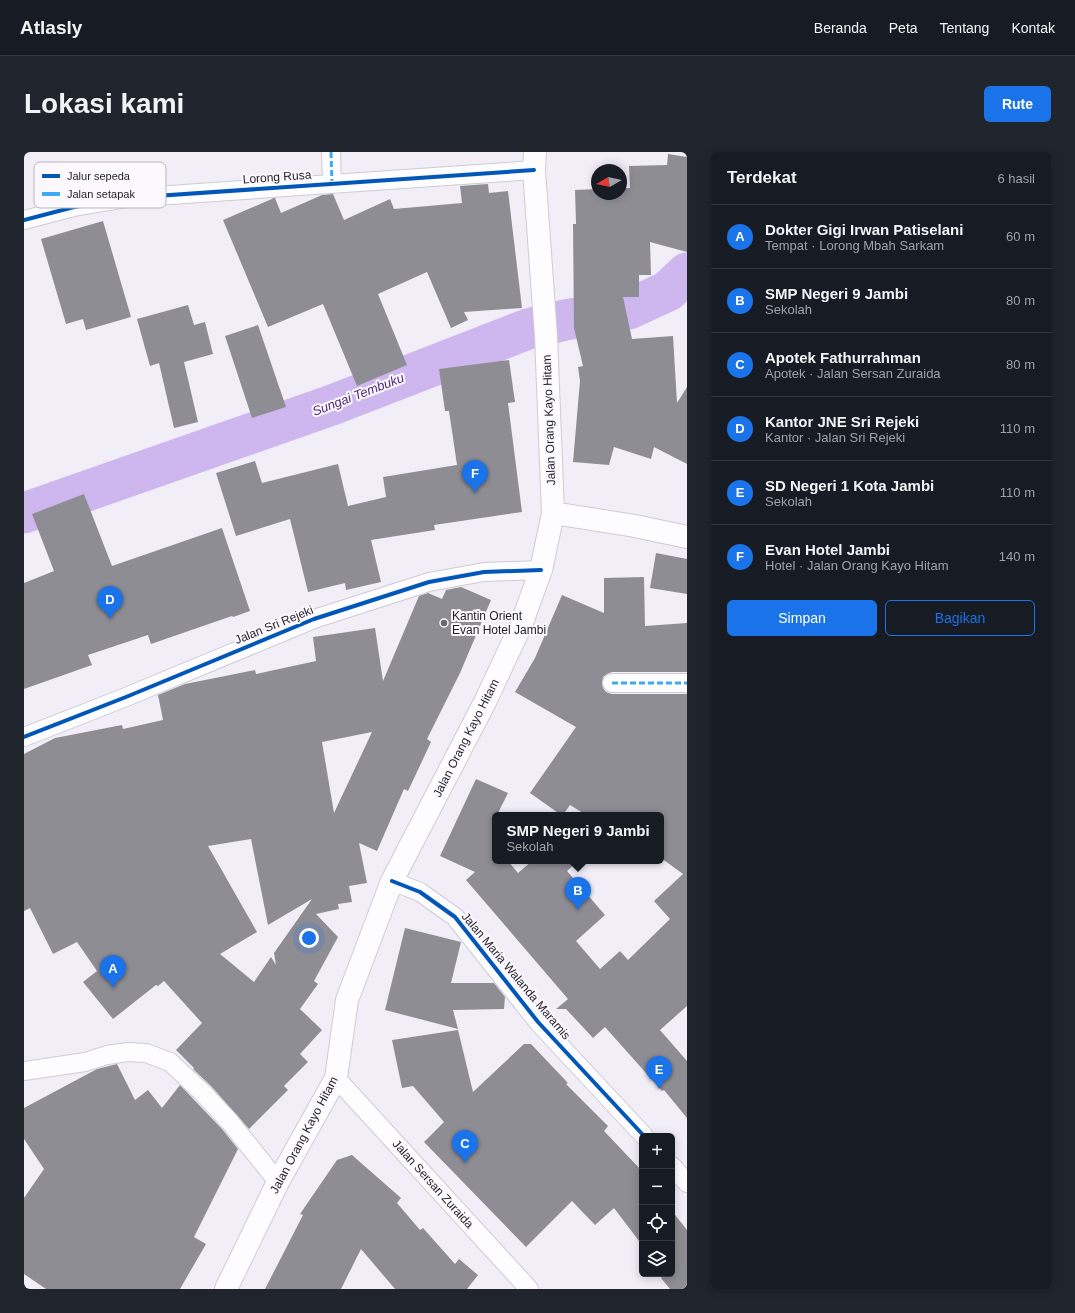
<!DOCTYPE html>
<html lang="id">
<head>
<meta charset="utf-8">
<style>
  :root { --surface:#171b24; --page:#20242c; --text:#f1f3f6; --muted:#9ea1a6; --line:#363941; --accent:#1a73e8 }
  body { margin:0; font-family:Helvetica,sans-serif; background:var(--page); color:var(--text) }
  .controls { position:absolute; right:12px; bottom:12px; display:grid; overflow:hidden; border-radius:6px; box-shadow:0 2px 10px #0003 }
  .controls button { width:36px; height:36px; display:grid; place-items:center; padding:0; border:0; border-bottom:1px solid var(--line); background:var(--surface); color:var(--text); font:20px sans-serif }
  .compass { position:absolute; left:567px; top:12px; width:36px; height:36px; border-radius:50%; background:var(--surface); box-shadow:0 2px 10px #0003; rotate:261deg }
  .you { position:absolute; left:285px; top:786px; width:14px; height:14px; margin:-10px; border:3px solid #fff; border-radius:50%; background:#1a73e8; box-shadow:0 0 0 6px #1a73e833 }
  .badge { display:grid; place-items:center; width:26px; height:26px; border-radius:50%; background:var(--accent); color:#fff; font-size:13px; font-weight:700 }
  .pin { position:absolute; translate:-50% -33px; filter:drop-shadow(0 1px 2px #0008) }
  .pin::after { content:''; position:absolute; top:21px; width:14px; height:12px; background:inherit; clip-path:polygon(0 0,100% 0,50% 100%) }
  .popup { position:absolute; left:468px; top:660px; width:172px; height:52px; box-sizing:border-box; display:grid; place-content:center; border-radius:6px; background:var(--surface); filter:drop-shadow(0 1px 3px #0005); font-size:13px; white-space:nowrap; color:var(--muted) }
  .popup b { font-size:15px; color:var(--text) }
  .popup::after { content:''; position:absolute; left:50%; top:100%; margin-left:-8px; border:8px solid transparent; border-top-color:var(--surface) }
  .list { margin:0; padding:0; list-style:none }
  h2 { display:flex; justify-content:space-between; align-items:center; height:52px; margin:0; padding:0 16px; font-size:17px }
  h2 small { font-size:13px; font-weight:400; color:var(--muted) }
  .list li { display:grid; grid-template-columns:26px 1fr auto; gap:12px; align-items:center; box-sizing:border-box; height:64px; padding:0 16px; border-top:1px solid var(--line) }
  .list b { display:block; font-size:15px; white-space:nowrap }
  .list p { margin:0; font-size:13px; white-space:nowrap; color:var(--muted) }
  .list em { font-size:13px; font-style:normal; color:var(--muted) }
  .actions { display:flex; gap:8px; padding:12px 16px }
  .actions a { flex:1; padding:9px 0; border:1px solid var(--accent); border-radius:6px; text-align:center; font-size:14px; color:var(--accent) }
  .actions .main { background:var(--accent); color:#fff }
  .icon { flex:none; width:22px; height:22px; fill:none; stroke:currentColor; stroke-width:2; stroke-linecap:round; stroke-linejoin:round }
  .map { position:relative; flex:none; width:663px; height:1137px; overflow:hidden; border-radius:6px }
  header { display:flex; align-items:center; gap:24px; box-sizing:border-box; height:56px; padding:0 20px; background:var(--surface); border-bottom:1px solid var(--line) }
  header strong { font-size:19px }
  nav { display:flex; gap:22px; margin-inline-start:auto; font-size:14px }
  .intro { display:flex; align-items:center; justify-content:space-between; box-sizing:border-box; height:96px; padding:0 24px }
  h1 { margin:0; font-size:28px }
  .button { padding:10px 18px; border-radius:6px; background:var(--accent); color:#fff; font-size:14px; font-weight:700 }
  main { display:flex; gap:24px; padding:0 24px }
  aside { flex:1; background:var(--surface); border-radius:6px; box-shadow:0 2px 10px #0003 }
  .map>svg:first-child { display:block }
</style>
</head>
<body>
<header>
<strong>Atlasly</strong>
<nav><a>Beranda</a><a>Peta</a><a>Tentang</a><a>Kontak</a></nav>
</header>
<div class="intro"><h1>Lokasi kami</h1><a class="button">Rute</a></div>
<main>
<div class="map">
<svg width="663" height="1137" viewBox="0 0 663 1137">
  <rect width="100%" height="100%" fill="#f1eef8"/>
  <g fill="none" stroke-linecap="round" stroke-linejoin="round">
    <path stroke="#cdb7ee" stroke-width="41" d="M0 361 308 253 504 177 541 168 605 157 644 139 663 121"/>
  </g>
  <path fill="#8f8d94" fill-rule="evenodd" d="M644 2 663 5V100L626 90 627 123H615V145H599L608 187 649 184 653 251 663 235V312L630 295 627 307 590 295 585 313 549 310 556 229 554 215 559 214 550 176 549 72H552L551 38 573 37V42H597V36H606L605 14 643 13Z
    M464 32 465 41 484 39 498 156 440 160 444 168 427 176 403 120 354 142 383 213 333 234 299 152 244 175 199 68 250 46H251L257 61 298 43 309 42 320 68 366 47 370 57 438 51 436 34Z
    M79 69 107 165 62 178 59 167 42 172 17 87Z
    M164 153 170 173 181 170 189 202 160 210 174 270 150 276 135 211 126 214 113 167Z
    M234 173 262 255 228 266 201 184Z
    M485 208 491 250 484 251 498 360 410 373 411 378 347 388 357 430 322 438 321 431 284 440 266 367 212 384 192 321 231 309 238 331 314 312 324 354 362 345 359 325 433 313 425 259H421L415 217Z
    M60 342 88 414 198 376 226 459 209 465 208 464 127 492 124 483 64 503 68 513 0 537V431L30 419 8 362Z
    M632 401 663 407V442L626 436Z
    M620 425 621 474 663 471V520H588L583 522 579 525 578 531 579 536 582 540 588 542H663V854L636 878 663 909V966L640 938 638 939 581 875 569 886 542 857H532L544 847 442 728 451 720 416 704 452 627 484 641 473 663H471V709H484L494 721 508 709H554L543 719 581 763 552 789 576 817 596 799 604 808 646 767 630 749 659 722 637 706V663H562L546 653 539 663H537L506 641 552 575 491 540 511 506 538 443 580 461V426Z
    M437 435 467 448 436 521 403 587 407 590 384 639 380 637 353 699 335 691 343 731 325 734 328 750 314 752 315 757 292 762 314 785 290 829 294 832 276 857 298 878 276 902 284 910 260 934 264 938 225 977 187 934 169 917 170 916 152 898 178 871 140 829 134 834 132 833 89 867 59 830 73 819 53 790 29 802 6 756 0 759V602L31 586 98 573 99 577 139 568 134 543 161 532 231 518 232 522 292 509 289 485 351 476 359 529 395 444 404 441 418 447 422 438ZM348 580 310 661 298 590ZM227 687 244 773 288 747 250 801 252 813 247 805 230 830 196 802 233 780 184 694Z
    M381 776 437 790 427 831H470L481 845 480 857 429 858 434 877 361 858Z
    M434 878 449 940 500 892H507L544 931 542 932 584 974 580 979 618 1019V1093L590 1056 571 1073 548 1049 502 1095 400 990 420 970 389 934 378 936 368 888Z
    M93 912 111 948 124 938 138 956 156 933 198 977 214 997 170 1085 182 1092 156 1137H22L0 1122V1046L20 1017 0 987V956L73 917Z
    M328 1003 377 1046 373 1051 396 1078 399 1076 431 1112 435 1107 454 1123 443 1137H371L337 1097 317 1137H241L279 1063 276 1062 313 1008Z
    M648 1059 663 1078V1137H646L637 1126 641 1123 640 1122H648Z"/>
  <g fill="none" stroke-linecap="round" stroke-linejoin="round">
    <g stroke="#cecbd3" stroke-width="20">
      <path id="street" d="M307 0 308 32
        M0 68 50 55 103 46 510 18
        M588 531H663
        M0 585 102 545 290 467 405 430 460 420 517 418
        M368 729 396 740 431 765 514 870 620 984
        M0 919 61 910 83 903 104 900 122 901 146 910 179 941 206 970 254 1030
        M312 926 505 1137
        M648 1014 663 1031"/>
    </g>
    <g stroke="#cecbd3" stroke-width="24">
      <path id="secondary" d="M529 361 611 374 663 385
        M202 1137 254 1030 312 926 323 848 368 729 461 550 497 473 517 418 529 361 522 184 510 18 511 0"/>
    </g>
    <use href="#street" stroke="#fdfcfe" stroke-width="18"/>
    <use href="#secondary" stroke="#fdfcfe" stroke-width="22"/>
    <path stroke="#3fa9f5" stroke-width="3" stroke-dasharray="6 3" stroke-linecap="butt" d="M307 0 308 32
      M588 531H663"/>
    <g stroke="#fbf9fe" stroke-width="6">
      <path id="cycleway" d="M0 68 50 55 103 46 510 18
        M0 585 102 545 290 467 405 430 460 420 517 418
        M368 729 396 740 431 765 514 870 620 984"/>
    </g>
    <use href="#cycleway" stroke="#0057b8" stroke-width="4"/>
  </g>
  <circle fill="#69676f" stroke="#fbf9fe" stroke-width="1.5" cx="420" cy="471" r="4"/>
  <g text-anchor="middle" stroke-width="4" stroke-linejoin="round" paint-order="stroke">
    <g font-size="12" fill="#201e25" stroke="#fbf9fe">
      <text transform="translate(253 25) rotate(-4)" y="4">Lorong Rusa</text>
      <text transform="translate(525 268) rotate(-92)" y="4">Jalan Orang Kayo Hitam</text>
      <text transform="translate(250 473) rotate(-22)" y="4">Jalan Sri Rejeki</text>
      <text transform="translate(442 586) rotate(-63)" y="4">Jalan Orang Kayo Hitam</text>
      <text transform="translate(492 824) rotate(50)" y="4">Jalan Maria Walanda Maramis</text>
      <text transform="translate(280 983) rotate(-62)" y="4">Jalan Orang Kayo Hitam</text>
      <text transform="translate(409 1032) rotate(48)" y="4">Jalan Sersan Zuraida</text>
    </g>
    <g font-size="12" fill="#201e25" stroke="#fbf9fe" text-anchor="start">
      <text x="428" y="468">Kantin Orient<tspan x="428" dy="14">Evan Hotel Jambi</tspan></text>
    </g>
    <g font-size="13" font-style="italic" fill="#52287e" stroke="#fbf9fe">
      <text transform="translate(334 242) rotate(-21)" y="5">Sungai Tembuku</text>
    </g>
  </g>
  <rect x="10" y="10" width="132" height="46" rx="6" fill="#fbf9fe" stroke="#b9b7bd" stroke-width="1"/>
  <rect x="18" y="22" width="18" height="4" fill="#0057b8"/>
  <rect x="18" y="40" width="18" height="4" fill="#3fa9f5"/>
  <g font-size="11" fill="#201e25">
    <text x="43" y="28">Jalur sepeda</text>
    <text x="43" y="46">Jalan setapak</text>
  </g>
</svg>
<div class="controls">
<button>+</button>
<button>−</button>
<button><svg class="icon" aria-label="locate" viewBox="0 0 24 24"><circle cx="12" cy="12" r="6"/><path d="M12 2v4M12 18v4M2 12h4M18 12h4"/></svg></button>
<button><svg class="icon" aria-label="layers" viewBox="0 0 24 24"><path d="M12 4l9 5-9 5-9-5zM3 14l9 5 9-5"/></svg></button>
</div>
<svg class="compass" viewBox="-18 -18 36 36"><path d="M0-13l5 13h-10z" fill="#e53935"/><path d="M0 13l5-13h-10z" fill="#9ea1a6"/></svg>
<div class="you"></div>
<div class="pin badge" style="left:89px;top:836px">A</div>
<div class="pin badge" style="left:554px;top:758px">B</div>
<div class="popup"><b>SMP Negeri 9 Jambi</b>Sekolah</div>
<div class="pin badge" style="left:441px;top:1011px">C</div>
<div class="pin badge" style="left:86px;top:467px">D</div>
<div class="pin badge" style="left:635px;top:937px">E</div>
<div class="pin badge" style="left:451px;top:341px">F</div>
</div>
<aside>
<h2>Terdekat<small>6 hasil</small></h2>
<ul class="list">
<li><span class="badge">A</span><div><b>Dokter Gigi Irwan Patiselani</b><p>Tempat · Lorong Mbah Sarkam</p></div><em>60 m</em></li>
<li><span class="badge">B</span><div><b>SMP Negeri 9 Jambi</b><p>Sekolah</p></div><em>80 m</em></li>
<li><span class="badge">C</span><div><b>Apotek Fathurrahman</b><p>Apotek · Jalan Sersan Zuraida</p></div><em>80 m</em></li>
<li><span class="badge">D</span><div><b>Kantor JNE Sri Rejeki</b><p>Kantor · Jalan Sri Rejeki</p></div><em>110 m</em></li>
<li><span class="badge">E</span><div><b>SD Negeri 1 Kota Jambi</b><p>Sekolah</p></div><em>110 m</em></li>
<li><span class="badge">F</span><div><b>Evan Hotel Jambi</b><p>Hotel · Jalan Orang Kayo Hitam</p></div><em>140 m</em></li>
</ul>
<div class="actions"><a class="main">Simpan</a><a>Bagikan</a></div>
</aside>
</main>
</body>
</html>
